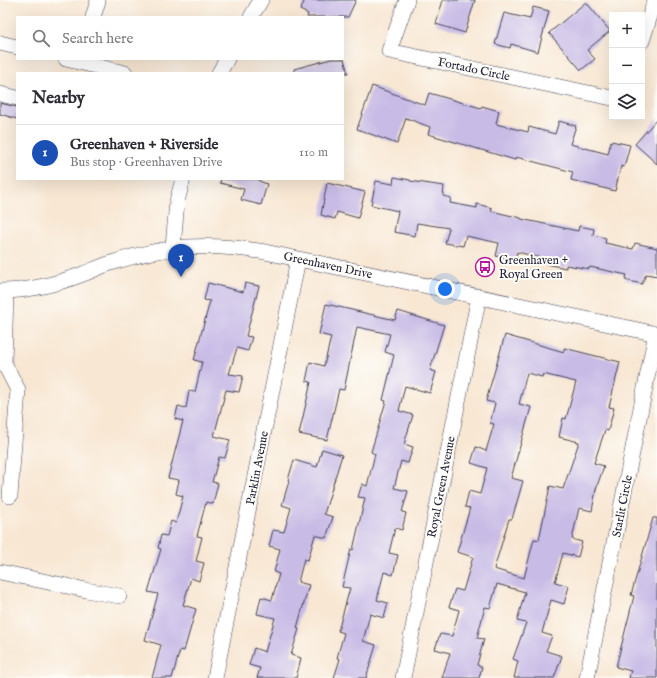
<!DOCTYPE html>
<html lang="en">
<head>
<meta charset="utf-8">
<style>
  :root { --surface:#fff; --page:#f2f2f3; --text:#2b2b33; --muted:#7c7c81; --line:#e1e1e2; --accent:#111827 }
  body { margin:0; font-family:"IM FELL English",serif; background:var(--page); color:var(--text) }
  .controls { position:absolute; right:12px; top:12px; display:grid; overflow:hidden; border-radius:0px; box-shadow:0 4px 16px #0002 }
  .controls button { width:36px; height:36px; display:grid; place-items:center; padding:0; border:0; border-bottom:1px solid var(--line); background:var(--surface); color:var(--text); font:20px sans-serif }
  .you { position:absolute; left:445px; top:289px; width:14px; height:14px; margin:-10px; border:3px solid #fff; border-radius:50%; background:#1a73e8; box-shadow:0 0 0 6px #1a73e833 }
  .badge { display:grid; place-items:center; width:26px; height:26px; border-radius:50%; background:var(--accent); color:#fff; font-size:13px; font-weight:700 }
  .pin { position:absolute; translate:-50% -33px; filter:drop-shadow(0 1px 2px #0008) }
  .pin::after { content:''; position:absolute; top:21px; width:14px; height:12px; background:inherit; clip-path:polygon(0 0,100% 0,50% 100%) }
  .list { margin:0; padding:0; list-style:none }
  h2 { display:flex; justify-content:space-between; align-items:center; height:52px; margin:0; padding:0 16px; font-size:17px }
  h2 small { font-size:13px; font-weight:400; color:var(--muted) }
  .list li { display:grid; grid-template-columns:26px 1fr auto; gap:12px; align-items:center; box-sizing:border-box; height:56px; padding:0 16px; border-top:1px solid var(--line) }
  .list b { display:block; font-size:15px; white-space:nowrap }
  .list p { margin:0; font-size:13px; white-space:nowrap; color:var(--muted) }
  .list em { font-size:13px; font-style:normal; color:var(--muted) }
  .icon { flex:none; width:22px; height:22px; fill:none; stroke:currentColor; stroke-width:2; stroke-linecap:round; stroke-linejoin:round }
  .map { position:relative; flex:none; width:657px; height:678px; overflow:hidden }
  .search { position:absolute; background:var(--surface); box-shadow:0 4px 16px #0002; left:16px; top:16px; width:328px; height:44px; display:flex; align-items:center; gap:10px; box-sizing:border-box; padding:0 14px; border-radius:0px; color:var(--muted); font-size:15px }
  .panel { position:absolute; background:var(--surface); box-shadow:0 4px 16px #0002; left:16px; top:72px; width:328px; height:108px; border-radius:0px }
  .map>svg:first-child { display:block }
</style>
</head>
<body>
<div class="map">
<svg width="657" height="678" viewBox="0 0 657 678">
  <rect width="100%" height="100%" fill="#fdfcf7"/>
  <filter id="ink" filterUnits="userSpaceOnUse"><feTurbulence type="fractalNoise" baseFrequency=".025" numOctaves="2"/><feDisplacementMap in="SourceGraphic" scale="8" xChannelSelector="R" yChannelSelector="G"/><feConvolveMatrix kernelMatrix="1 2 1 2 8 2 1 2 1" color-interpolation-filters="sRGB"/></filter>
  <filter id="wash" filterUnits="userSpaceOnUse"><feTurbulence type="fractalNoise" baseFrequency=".012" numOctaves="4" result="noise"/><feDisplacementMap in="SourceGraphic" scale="16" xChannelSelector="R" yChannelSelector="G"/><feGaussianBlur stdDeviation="0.9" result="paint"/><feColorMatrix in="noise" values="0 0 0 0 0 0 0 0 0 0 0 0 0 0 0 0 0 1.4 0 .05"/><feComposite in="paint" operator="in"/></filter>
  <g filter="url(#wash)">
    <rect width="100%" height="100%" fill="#f8e7d3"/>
    <g id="blocks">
      <path fill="#c8bbe6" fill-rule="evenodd" d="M305 0H356L348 17H307L308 14 300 10Z
        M443 0H475L465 33 436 24Z
        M586 2 610 31 587 50 595 59 581 70 549 33Z
        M533 7 549 11 538 52 511 44 510 48 495 44 504 13 530 19Z
        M331 59H344L348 73H294V69Z
        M372 86 425 105 429 93 481 108 482 106 499 111 496 124 528 132 529 127 555 134 559 121 576 126 570 144 608 154 611 141 630 145 624 167 621 166 615 191 571 180 573 172 516 157 515 160 428 134 430 127 406 118 397 144 357 129Z
        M0 103 17 107V119L0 114Z
        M657 119V164L635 144Z
        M394 177 410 180V181L444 186 443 196 451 198 450 203 477 208V204L492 208 491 211 521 218V219L578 231 579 226 594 229 593 235 606 238 605 243 633 249 635 243 657 248V276L646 274 642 284 625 280 627 275 590 267 589 269 566 265V268L546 264 547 259 517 252 515 260 496 256 499 243 466 236 463 246 445 243 449 228 417 223 415 236 394 232 398 211 371 205 376 181 393 184Z
        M221 179H259V181L267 184 261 205 241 200 244 189 220 183Z
        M327 183 365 192 358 218 337 212 335 219 321 215Z
        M208 283 243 292 245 283 259 286 246 336 252 337 248 351 237 348 229 374 243 376 239 392 226 390 214 436 230 440 225 458 219 457 212 482 218 483 213 504 206 502 197 536 202 537 196 561 204 563 199 581 191 578 183 605 196 609 184 651 180 650 172 678H152L161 645 145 640 158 594 148 592 161 549 158 548 161 535 167 536 171 521 176 523 183 496 176 494 179 480 168 478 183 421 175 419 178 406 186 408 189 391 195 392 202 362 194 360 210 301 204 300Z
        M326 304 395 320 398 311 444 325 430 370 436 372 430 393 405 386 399 411 413 415 404 444 413 447 408 463 401 461 394 488 408 491 402 512 406 513 402 530 395 528 389 553 398 555 393 575 384 572 377 600 388 603 384 618 370 614 363 641 376 645 366 678H334L340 659 337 658 344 633 338 631 350 588 342 587 351 549 353 550 365 498 358 497 362 484 367 486 375 454 371 452 386 401 383 400 394 355 385 352 390 334 357 327 344 390 339 389 327 440 299 434 311 382 306 381 310 362 324 366 331 337 319 334Z
        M505 335 564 352V348L620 362 609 407 614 408 608 431 605 430 594 463 604 466 596 489 592 511 579 508 572 539 582 542 578 557 563 553 555 582 569 586 564 604 551 600 542 633 552 636 546 651 562 656 554 678H514L518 661 513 659 526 623 517 621 525 592 497 584 490 608 485 607 477 638 484 639 477 665 482 667 479 678H442L450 653 435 649 440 634 452 636 459 610 449 607 455 589 463 591 473 557 457 552 470 508 465 507 469 491 480 494 487 468 471 463 476 447 486 451 494 424 490 423 495 403 486 401ZM527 373 542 377 543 374 576 382 566 419 563 418 559 437 579 442 563 489 550 486 539 540 534 539 524 578 494 569 509 519H512L523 481 511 478 531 407 519 404Z
        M322 449 342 455 324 514 333 517 326 538 315 535 308 560 304 559 298 582 309 585 297 628 299 629 291 655 301 658 296 678H257L260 668 249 665 254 648 265 652 275 618 257 614 261 597 272 600 279 574 274 572 280 549 269 546 273 530 284 532 291 508 282 505 289 481 288 480 294 460 317 467Z
        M653 518H657V678H629L631 671 616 667 634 596 631 595Z"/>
    </g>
  </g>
  <g filter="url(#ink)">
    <use href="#blocks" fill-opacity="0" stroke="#424052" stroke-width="1"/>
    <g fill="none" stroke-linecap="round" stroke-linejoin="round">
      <g stroke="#424052" stroke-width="16">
        <path id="minor" d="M407 0 389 51 612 98
          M93 17 98 1
          M251 17 261 0
          M642 41 655 0
          M0 43 17 47
          M66 59 125 73
          M219 73 227 59
          M0 94 17 98
          M173 247 177 201 183 179
          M0 291C28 291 57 284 83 274 93 270 102 266 111 263 167 245 207 242 265 252L657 334
          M6 291 4 363 18 390 10 496
          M0 572 86 590 119 596
          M215 678 298 259
          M403 678 479 296
          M587 678 656 333"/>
      </g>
      <use href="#minor" stroke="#fff" stroke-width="15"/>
    </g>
  </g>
  <defs>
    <g id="bus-ring" transform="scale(1)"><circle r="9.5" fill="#fdfcf7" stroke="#b5179e" stroke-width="1.5"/><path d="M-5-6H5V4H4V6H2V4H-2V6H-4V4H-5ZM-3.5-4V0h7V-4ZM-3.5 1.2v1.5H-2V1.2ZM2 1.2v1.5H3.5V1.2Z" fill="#b5179e"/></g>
  </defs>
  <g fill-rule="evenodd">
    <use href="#bus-ring" x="485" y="267"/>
  </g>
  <g text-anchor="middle" stroke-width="4" stroke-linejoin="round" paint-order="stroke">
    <g font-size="12" fill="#22223b" stroke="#fdfcf7">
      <text transform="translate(474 69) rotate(12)" y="4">Fortado Circle</text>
      <text transform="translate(328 265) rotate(12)" y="4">Greenhaven Drive</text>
      <text transform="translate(257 468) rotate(-79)" y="4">Parklin Avenue</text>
      <text transform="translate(441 487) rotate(-79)" y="4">Royal Green Avenue</text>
      <text transform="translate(622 506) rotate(-79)" y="4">Starlit Circle</text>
    </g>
    <g font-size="12" fill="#22223b" stroke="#fdfcf7" text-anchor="start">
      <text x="499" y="264">Greenhaven +<tspan x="499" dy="14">Royal Green</tspan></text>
    </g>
  </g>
</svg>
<div class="controls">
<button>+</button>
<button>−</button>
<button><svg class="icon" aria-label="layers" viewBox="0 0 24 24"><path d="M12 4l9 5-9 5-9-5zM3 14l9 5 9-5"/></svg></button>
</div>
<div class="you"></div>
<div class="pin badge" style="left:181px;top:277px;background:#1a4fb4">1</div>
<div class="search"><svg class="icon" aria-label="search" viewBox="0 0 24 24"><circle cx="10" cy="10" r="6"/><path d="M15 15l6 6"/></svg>Search here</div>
<section class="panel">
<h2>Nearby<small></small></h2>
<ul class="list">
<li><span class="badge" style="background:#1a4fb4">1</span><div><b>Greenhaven + Riverside</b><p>Bus stop · Greenhaven Drive</p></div><em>110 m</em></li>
</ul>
</section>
</div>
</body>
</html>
